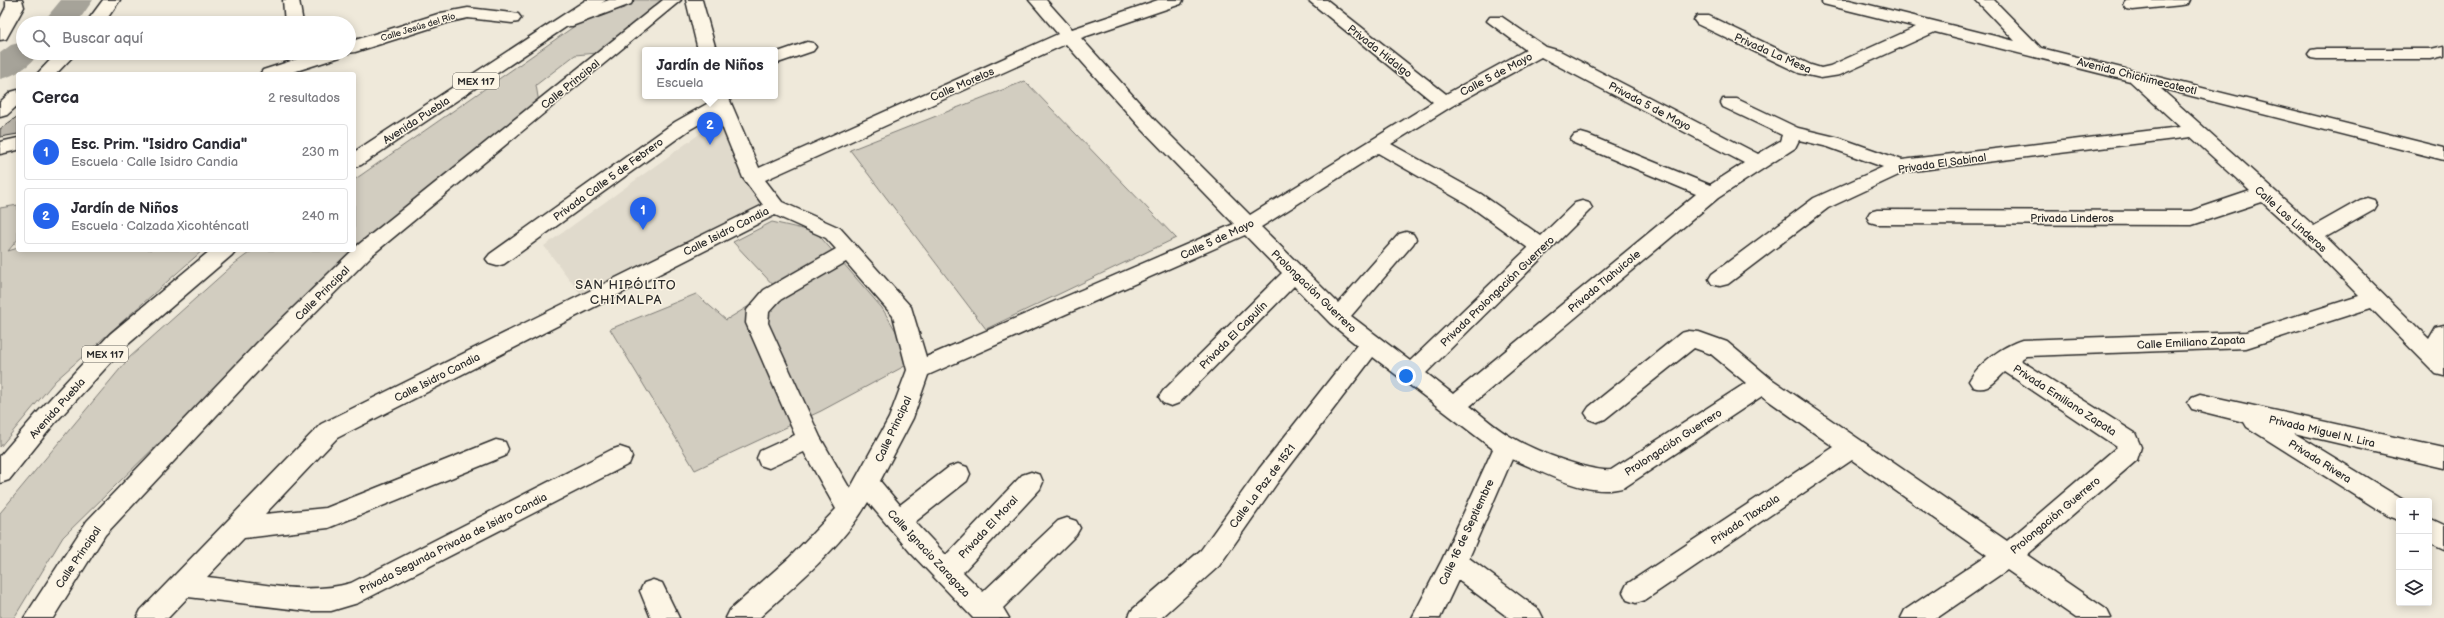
<!DOCTYPE html>
<html lang="es">
<head>
<meta charset="utf-8">
<style>
  :root { --surface:#fff; --page:#f2f2f3; --text:#2b2b33; --muted:#7c7c81; --line:#e1e1e2; --accent:#2563eb }
  body { margin:0; font-family:"Balsamiq Sans",sans-serif; background:var(--page); color:var(--text) }
  .controls { position:absolute; right:12px; bottom:12px; display:grid; overflow:hidden; border-radius:4px; box-shadow:0 2px 10px #0003 }
  .controls button { width:36px; height:36px; display:grid; place-items:center; padding:0; border:0; border-bottom:1px solid var(--line); background:var(--surface); color:var(--text); font:20px sans-serif }
  .you { position:absolute; left:1406px; top:376px; width:14px; height:14px; margin:-10px; border:3px solid #fff; border-radius:50%; background:#1a73e8; box-shadow:0 0 0 6px #1a73e833 }
  .badge { display:grid; place-items:center; width:26px; height:26px; border-radius:50%; background:var(--accent); color:#fff; font-size:13px; font-weight:700 }
  .pin { position:absolute; translate:-50% -33px; filter:drop-shadow(0 1px 2px #0008) }
  .pin::after { content:''; position:absolute; top:21px; width:14px; height:12px; background:inherit; clip-path:polygon(0 0,100% 0,50% 100%) }
  .popup { position:absolute; left:642px; top:47px; width:136px; height:52px; box-sizing:border-box; display:grid; place-content:center; border-radius:4px; background:var(--surface); filter:drop-shadow(0 1px 3px #0005); font-size:13px; white-space:nowrap; color:var(--muted) }
  .popup b { font-size:15px; color:var(--text) }
  .popup::after { content:''; position:absolute; left:50%; top:100%; margin-left:-8px; border:8px solid transparent; border-top-color:var(--surface) }
  .list { margin:0; padding:0; list-style:none }
  h2 { display:flex; justify-content:space-between; align-items:center; height:52px; margin:0; padding:0 16px; font-size:17px }
  h2 small { font-size:13px; font-weight:400; color:var(--muted) }
  .list li { display:grid; grid-template-columns:26px 1fr auto; gap:12px; align-items:center; box-sizing:border-box; height:56px; margin:0 8px 8px; padding:0 8px; border:1px solid var(--line); border-radius:4px }
  .list b { display:block; font-size:15px; white-space:nowrap }
  .list p { margin:0; font-size:13px; white-space:nowrap; color:var(--muted) }
  .list em { font-size:13px; font-style:normal; color:var(--muted) }
  .icon { flex:none; width:22px; height:22px; fill:none; stroke:currentColor; stroke-width:2; stroke-linecap:round; stroke-linejoin:round }
  .map { position:relative; flex:none; width:2444px; height:618px; overflow:hidden }
  .search { position:absolute; background:var(--surface); box-shadow:0 2px 10px #0003; left:16px; top:16px; width:340px; height:44px; display:flex; align-items:center; gap:10px; box-sizing:border-box; padding:0 14px; border-radius:22px; color:var(--muted); font-size:15px }
  .panel { position:absolute; background:var(--surface); box-shadow:0 2px 10px #0003; left:16px; top:72px; width:340px; height:180px; border-radius:4px }
  .map>svg:first-child { display:block }
</style>
</head>
<body>
<div class="map">
<svg width="2444" height="618" viewBox="0 0 2444 618">
  <rect width="100%" height="100%" fill="#efe9da"/>
  <filter id="ink" filterUnits="userSpaceOnUse"><feTurbulence type="fractalNoise" baseFrequency=".025" numOctaves="2"/><feDisplacementMap in="SourceGraphic" scale="8" xChannelSelector="R" yChannelSelector="G"/><feConvolveMatrix kernelMatrix="1 2 1 2 8 2 1 2 1" color-interpolation-filters="sRGB"/></filter>
  <g filter="url(#ink)">
    <path fill="#e0dacc" d="M723 117 764 208 583 297 544 246Z"/>
    <path fill="#d2cdc0" stroke="#7e7c76" d="M612 0H662L597 53 575 55 536 85 539 103 355 251 63 537 14 618H0V513L130 357 234 264 253 250H354V180Z
      M1025 81 1176 238 986 329 850 150Z
      M18 205V239L8 251 18 248 203 250 55 381 0 447V208Z
      M772 222 816 232 882 308 914 361 821 411 695 470 610 329 696 294 726 320 777 289 733 242Z"/>
    <g fill="none" stroke-linecap="round" stroke-linejoin="round">
      <path fill="#a6a399" fill-rule="evenodd" d="M61 0H93L77 23H42Z
        M23 42V53H39C30 66 15 76 0 79V53L11 45Z"/>
    </g>
    <path fill="#bcb7ac" stroke="#2b2b2b" d="M18 116V134L0 137V129Z"/>
    <g fill="none" stroke-linecap="round" stroke-linejoin="round">
      <g stroke="#2b2b2b" stroke-width="3">
        <path id="minor" d="M6 0H22L24 7 6 39 0 40V19L6 7Z
          M103 0H120L104 23H86Z
          M283 0H299L303 23H285Z
          M609 0H633L631 4 572 26H560L557 22 560 18Z
          M663 0H681L372 255 273 355 105 535 53 618H24L87 521 257 343 358 245Z
          M686 0H702L716 50H698Z
          M1029 0H1046L1072 29 1158 0H1183L1181 4 1081 38 1155 120 1250 215 1433 102 1308 0H1327L1446 94 1526 50 1487 21 1490 17H1502L1546 47 1560 51 1758 154 1780 141 1782 135 1723 107 1721 103 1723 99H1737L1798 128 1840 138 1902 160 2180 127 2130 81 1935 32 1840 75 1821 78 1799 73 1697 24 1694 20 1697 16H1709L1811 65 1821 68 1830 66 1916 27 1823 4 1821 0H1849L2015 41 1976 0H1994L2041 48 2444 148V160L2160 88 2314 226 2360 200 2367 198 2374 200 2377 205 2374 210 2326 237 2429 339 2436 327 2444 325V376L2436 374 2371 308 2246 348 2026 356 2020 360 2135 433 2141 447 2137 460 2027 555 2107 610 2111 618H2076L2007 570 1937 618H1901L1905 610 1987 555 1852 460 1645 600 1636 603 1627 600 1623 592 1627 584 1834 447 1762 396 1625 487C1589 499 1546 473 1512 459L1469 558 1539 610 1543 618H1509L1458 580 1440 618H1412L1442 560 1493 449 1373 357 1277 483 1219 566 1161 618H1128L1132 610 1201 550 1259 469 1357 345 1330 323 1294 286 1179 403 1171 406 1163 403 1159 397 1163 391 1282 273 1245 235 928 375 913 418 880 481 900 505 949 467 958 464 967 467 970 474 967 481 915 522 946 555 1022 475 1031 472 1040 475 1043 482 1040 489 963 572 983 592 1058 521 1067 518 1076 521 1080 528 1076 535 1003 608 1009 618H973L910 552 868 502C842 547 797 583 759 618H726L730 610 789 558 836 509 804 452 769 468 760 465 757 458 760 451 795 435 746 323 747 310 764 290 836 249 826 238 775 215 337 438 265 514 326 508 496 440 505 442 508 449 505 456 328 528 244 538 207 577C254 582 306 596 351 583L611 450 620 447 629 450 632 457 629 464 358 603 331 611H308L188 597 168 618H137L141 610 321 424 763 205 743 178 717 114 689 130 504 264 497 266 490 264 486 259 490 254 675 122 712 101 710 96H728L759 168 1058 34ZM1066 44 1141 128 1234 224 926 357 911 307 840 228 782 202 765 180ZM1541 57 1744 163 1710 185 1588 135 1581 133 1574 135 1571 139 1574 143 1696 194 1453 394 1426 373 1592 208 1589 203 1582 201 1575 203 1541 236 1481 194 1391 144 1452 106ZM2191 137 2250 191 2191 211 1877 210 1870 212 1867 217 1870 222 1877 224 2192 225 2262 202 2305 241 2359 296 2246 332 2022 340C2003 346 1979 363 1969 381L1973 387C1988 392 1994 382 2005 372L2117 447 2007 541 1770 378 1727 342 1699 332 1689 331 1681 333 1589 407 1585 413 1589 419 1597 422 1605 419 1694 348 1711 354 1746 383 1611 470C1589 472 1535 451 1515 439 1499 431 1484 417 1470 406L1718 198 1795 148 1799 140 1828 147 1883 167 1814 198 1712 274 1709 279 1712 284 1720 286 1728 284 1828 208 1905 172ZM1378 153 1467 204 1528 248 1410 361 1351 316 1413 244 1416 239 1413 234 1406 232 1399 234 1338 303 1261 227ZM846 262 893 316 907 370 889 418 850 489 820 437 768 323 769 312 780 300Z
          M2133 0H2190L2188 4 2182 5 2133 10 2127 9 2124 5 2127 1Z
          M468 8 512 13 518 14 521 18 518 22 512 23 468 18 450 22 355 52 348 53 349 42 441 13Z
          M807 42 813 43 816 47 813 51 775 64V53Z
          M2444 46V56L2431 59H2317L2311 58 2308 54 2311 50 2317 49H2431Z
          M57 53H76L56 74H37Z
          M316 53H343L340 57 287 74H260L263 70Z
          M18 90V105L7 115 0 117V102L11 92Z
          M18 138V150L0 154V142Z
          M2200 394 2444 448V468L2294 433 2405 501H2399V520L2390 517 2247 427 2244 422 2192 409 2188 403 2192 397Z
          M2429 518 2444 525V549L2429 542Z
          M653 580 662 583 679 618H651L640 591 644 583Z"/>
      </g>
      <g stroke="#2b2b2b" stroke-width="3">
        <path id="major" d="M586 0H606L361 165 354 167V152Z
          M211 250H236L232 255 126 346 54 424 9 480 0 483V456L38 412 110 334Z"/>
      </g>
      <use href="#minor" fill="#fcf5e5" fill-rule="evenodd"/>
      <use href="#major" fill="#fcf5e5" fill-rule="evenodd"/>
    </g>
  </g>
  <g text-anchor="middle" stroke-width="3" stroke-linejoin="round" paint-order="stroke">
    <g font-size="9" fill="#2b2b2b" stroke="#fcf5e5">
      <text transform="translate(418 27) rotate(-17)" y="3">Calle Jesús del Río</text>
    </g>
    <g fill="#fcf5e5" stroke="#6a6863" stroke-width="1">
      <rect x="453" y="73" width="46" height="16" rx="3"/>
      <rect x="82" y="346" width="46" height="16" rx="3"/>
    </g>
    <g font-size="10" font-weight="bold" fill="#2b2b2b">
      <text x="476" y="85">MEX 117</text>
      <text x="105" y="358">MEX 117</text>
    </g>
    <g font-size="11" fill="#2b2b2b" stroke="#fcf5e5">
      <text transform="translate(1380 51) rotate(38)" y="4">Privada Hidalgo</text>
      <text transform="translate(1773 53) rotate(24)" y="4">Privada La Mesa</text>
      <text transform="translate(1496 74) rotate(-28)" y="4">Calle 5 de Mayo</text>
      <text transform="translate(2137 76) rotate(14)" y="4">Avenida Chichimecateotl</text>
      <text transform="translate(570 84) rotate(-39)" y="4">Calle Principal</text>
      <text transform="translate(962 84) rotate(-24)" y="4">Calle Morelos</text>
      <text transform="translate(1650 106) rotate(28)" y="4">Privada 5 de Mayo</text>
      <text transform="translate(416 120) rotate(-33)" y="4">Avenida Puebla</text>
      <text transform="translate(1942 163) rotate(-8)" y="4">Privada El Sabinal</text>
      <text transform="translate(608 179) rotate(-36)" y="4">Privada Calle 5 de Febrero</text>
      <text x="2072" y="222">Privada Linderos</text>
      <text transform="translate(2291 219) rotate(42)" y="4">Calle Los Linderos</text>
      <text transform="translate(726 231) rotate(-27)" y="4">Calle Isidro Candia</text>
      <text transform="translate(1217 239) rotate(-25)" y="4">Calle 5 de Mayo</text>
      <text transform="translate(1604 281) rotate(-40)" y="4">Privada Tlahuicole</text>
      <text transform="translate(1314 291) rotate(44)" y="4">Prolongación Guerrero</text>
      <text transform="translate(1497 291) rotate(-44)" y="4">Privada Prolongación Guerrero</text>
      <text transform="translate(322 293) rotate(-45)" y="4">Calle Principal</text>
      <text transform="translate(1233 335) rotate(-45)" y="4">Privada El Capulín</text>
      <text transform="translate(2191 342) rotate(-3)" y="4">Calle Emiliano Zapata</text>
      <text transform="translate(437 377) rotate(-27)" y="4">Calle Isidro Candia</text>
      <text transform="translate(2065 400) rotate(33)" y="4">Privada Emiliano Zapata</text>
      <text transform="translate(57 408) rotate(-48)" y="4">Avenida Puebla</text>
      <text transform="translate(893 429) rotate(-65)" y="4">Calle Principal</text>
      <text transform="translate(2322 431) rotate(13)" y="4">Privada Miguel N. Lira</text>
      <text transform="translate(1673 442) rotate(-33)" y="4">Prolongación Guerrero</text>
      <text transform="translate(2320 461) rotate(32)" y="4">Privada Rivera</text>
      <text transform="translate(1262 486) rotate(-53)" y="4">Calle La Paz de 1521</text>
      <text transform="translate(2055 515) rotate(-40)" y="4">Prolongación Guerrero</text>
      <text transform="translate(1745 519) rotate(-34)" y="4">Privada Tlaxcala</text>
      <text transform="translate(988 527) rotate(-47)" y="4">Privada El Moral</text>
      <text transform="translate(1466 532) rotate(-65)" y="4">Calle 16 de Septiembre</text>
      <text transform="translate(453 543) rotate(-27)" y="4">Privada Segunda Privada de Isidro Candia</text>
      <text transform="translate(929 553) rotate(47)" y="4">Calle Ignacio Zaragoza</text>
      <text transform="translate(78 557) rotate(-56)" y="4">Calle Principal</text>
    </g>
    <g font-size="13" letter-spacing="1" fill="#2b2b2b" stroke="#fcf5e5">
      <text x="626" y="289">SAN HIPÓLITO<tspan x="626" dy="15">CHIMALPA</tspan></text>
    </g>
  </g>
</svg>
<div class="controls">
<button>+</button>
<button>−</button>
<button><svg class="icon" aria-label="layers" viewBox="0 0 24 24"><path d="M12 4l9 5-9 5-9-5zM3 14l9 5 9-5"/></svg></button>
</div>
<div class="you"></div>
<div class="pin badge" style="left:643px;top:230px">1</div>
<div class="pin badge" style="left:710px;top:145px">2</div>
<div class="popup"><b>Jardín de Niños</b>Escuela</div>
<div class="search"><svg class="icon" aria-label="search" viewBox="0 0 24 24"><circle cx="10" cy="10" r="6"/><path d="M15 15l6 6"/></svg>Buscar aquí</div>
<section class="panel">
<h2>Cerca<small>2 resultados</small></h2>
<ul class="list">
<li><span class="badge">1</span><div><b>Esc. Prim. &quot;Isidro Candia&quot;</b><p>Escuela · Calle Isidro Candia</p></div><em>230 m</em></li>
<li><span class="badge">2</span><div><b>Jardín de Niños</b><p>Escuela · Calzada Xicohténcatl</p></div><em>240 m</em></li>
</ul>
</section>
</div>
</body>
</html>
